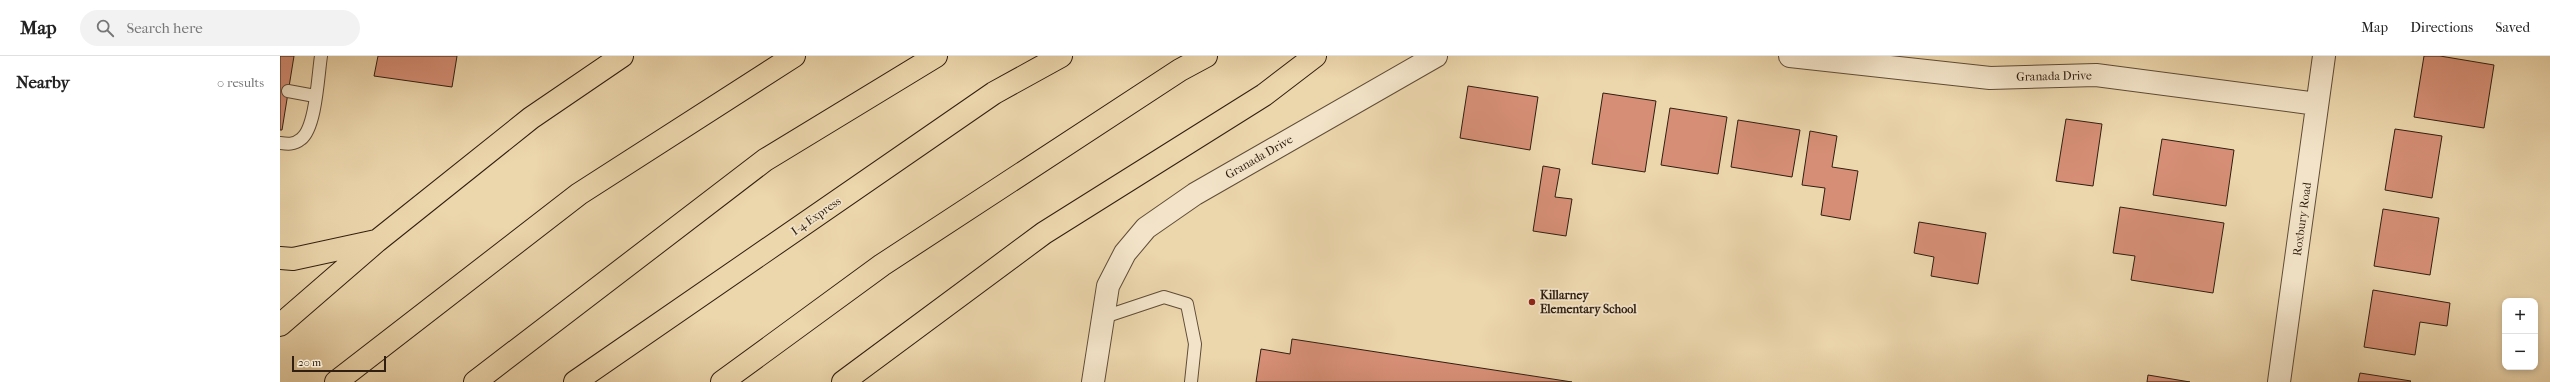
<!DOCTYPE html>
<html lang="en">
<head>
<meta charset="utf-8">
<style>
  :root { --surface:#fff; --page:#f2f2f2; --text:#222; --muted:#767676; --line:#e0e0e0 }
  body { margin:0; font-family:"IM FELL French Canon",serif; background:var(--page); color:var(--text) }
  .controls { position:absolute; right:12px; bottom:12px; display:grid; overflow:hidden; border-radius:8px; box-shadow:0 2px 6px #0003 }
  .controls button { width:36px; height:36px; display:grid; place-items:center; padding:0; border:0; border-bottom:1px solid var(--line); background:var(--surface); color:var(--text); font:20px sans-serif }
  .scale { position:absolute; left:12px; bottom:10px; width:94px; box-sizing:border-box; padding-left:4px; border:2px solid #301e11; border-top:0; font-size:11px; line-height:14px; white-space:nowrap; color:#301e11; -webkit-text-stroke:3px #f3e4c9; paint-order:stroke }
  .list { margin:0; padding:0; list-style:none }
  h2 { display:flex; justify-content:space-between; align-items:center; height:52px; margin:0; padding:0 16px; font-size:17px }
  h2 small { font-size:13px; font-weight:400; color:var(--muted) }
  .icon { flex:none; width:22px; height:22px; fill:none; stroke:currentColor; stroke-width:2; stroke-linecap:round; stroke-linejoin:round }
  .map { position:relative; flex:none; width:2270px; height:326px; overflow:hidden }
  header { display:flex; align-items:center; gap:24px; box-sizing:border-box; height:56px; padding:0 20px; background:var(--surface); border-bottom:1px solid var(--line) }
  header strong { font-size:19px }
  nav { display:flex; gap:22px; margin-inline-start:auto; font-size:14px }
  .search { width:280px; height:36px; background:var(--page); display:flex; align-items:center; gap:10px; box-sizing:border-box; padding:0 14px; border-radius:22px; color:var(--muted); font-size:15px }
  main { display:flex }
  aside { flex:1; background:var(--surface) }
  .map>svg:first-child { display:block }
</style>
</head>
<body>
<header>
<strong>Map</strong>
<div class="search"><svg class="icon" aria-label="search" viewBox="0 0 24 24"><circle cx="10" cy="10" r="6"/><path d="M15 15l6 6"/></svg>Search here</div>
<nav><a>Map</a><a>Directions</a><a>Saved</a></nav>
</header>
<main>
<aside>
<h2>Nearby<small>0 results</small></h2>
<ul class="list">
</ul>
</aside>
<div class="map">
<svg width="2270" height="326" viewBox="0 0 2270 326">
  <rect width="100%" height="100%" fill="#ecd6ac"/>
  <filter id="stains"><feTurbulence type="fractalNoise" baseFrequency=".005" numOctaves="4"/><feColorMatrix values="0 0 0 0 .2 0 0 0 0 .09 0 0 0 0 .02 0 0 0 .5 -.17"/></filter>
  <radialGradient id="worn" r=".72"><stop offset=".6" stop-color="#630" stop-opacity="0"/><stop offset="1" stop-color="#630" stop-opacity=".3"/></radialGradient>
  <path fill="#d68f76" stroke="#301e11" d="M0 0H14L2 74H0Z
    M98 0H177L172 31 94 20Z
    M2144 0H2160L2214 9 2204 72 2134 61Z
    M1188 30 1258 41 1250 94 1180 82Z
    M1323 37 1376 45 1365 116 1312 108Z
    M1390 52 1447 61 1438 118 1381 109Z
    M1786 63 1822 68 1813 130 1776 125Z
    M1458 64 1520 74 1512 121 1451 111Z
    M2115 73 2162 80 2152 142 2105 134Z
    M1530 75 1557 80 1552 111 1578 115 1570 164 1541 159 1545 132 1522 129Z
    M1882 83 1954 94 1946 150 1873 139Z
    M1263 110 1280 113 1275 141 1292 143 1286 180 1253 175Z
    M1840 151 1944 167 1933 237 1851 224 1855 200 1833 197Z
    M2103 153 2159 162 2150 219 2094 210Z
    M1639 166 1706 177 1698 228 1651 220 1654 201 1634 197Z
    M2093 234 2170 247 2167 270 2140 266 2135 299 2084 291Z
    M1012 283 1292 326H976L981 293 1010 298Z
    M2080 317 2131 325 2130 326H2078Z
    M1868 319 1910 326H1867Z"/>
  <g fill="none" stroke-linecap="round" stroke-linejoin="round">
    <g stroke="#5f4c38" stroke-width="14">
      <path id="lane" d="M8 35 35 40
        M0 87C7 88 14 89 21 83 36 72 38 19 41 0
        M824 261 884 241 907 248 915 288 911 326"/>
    </g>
    <g stroke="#5f4c38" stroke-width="24">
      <path id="street" d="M1510 0 1710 22 1816 19 2037 48
        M813 326 828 230 845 197 866 172 915 138 1156 0
        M1999 326 2044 0"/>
    </g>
    <g stroke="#301e11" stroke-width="24">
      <path id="highway" d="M0 202 13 203 96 185
        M0 269 97 185 251 62 342 0
        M56 326 299 138 514 0
        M195 326 485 104 656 0
        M295 326 714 37 781 0
        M442 326 602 209 900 14 926 0
        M563 326 764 177 984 39 1035 0"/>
    </g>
    <use href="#lane" stroke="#f3e4c9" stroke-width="12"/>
    <use href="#street" stroke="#f3e4c9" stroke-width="22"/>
    <use href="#highway" stroke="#ecd6ac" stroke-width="22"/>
  </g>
  <circle fill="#8f2418" stroke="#f3e4c9" stroke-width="1.5" cx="1252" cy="246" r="4"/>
  <g text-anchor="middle" stroke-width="3.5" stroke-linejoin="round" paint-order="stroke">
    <g font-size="12" fill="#301e11" stroke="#f3e4c9">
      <text transform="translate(1774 20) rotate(-1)" y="4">Granada Drive</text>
      <text transform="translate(979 101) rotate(-30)" y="4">Granada Drive</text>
      <text transform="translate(536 160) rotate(-35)" y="4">I-4 Express</text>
      <text transform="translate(2022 163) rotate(-82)" y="4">Roxbury Road</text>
    </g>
    <g font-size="12" font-weight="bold" fill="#301e11" stroke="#f3e4c9" text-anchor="start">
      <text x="1260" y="243">Killarney<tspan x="1260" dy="14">Elementary School</tspan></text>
    </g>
  </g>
  <rect width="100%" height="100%" filter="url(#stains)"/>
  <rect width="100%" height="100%" fill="url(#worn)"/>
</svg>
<div class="controls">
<button>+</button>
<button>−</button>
</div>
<div class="scale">20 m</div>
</div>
</main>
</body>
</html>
